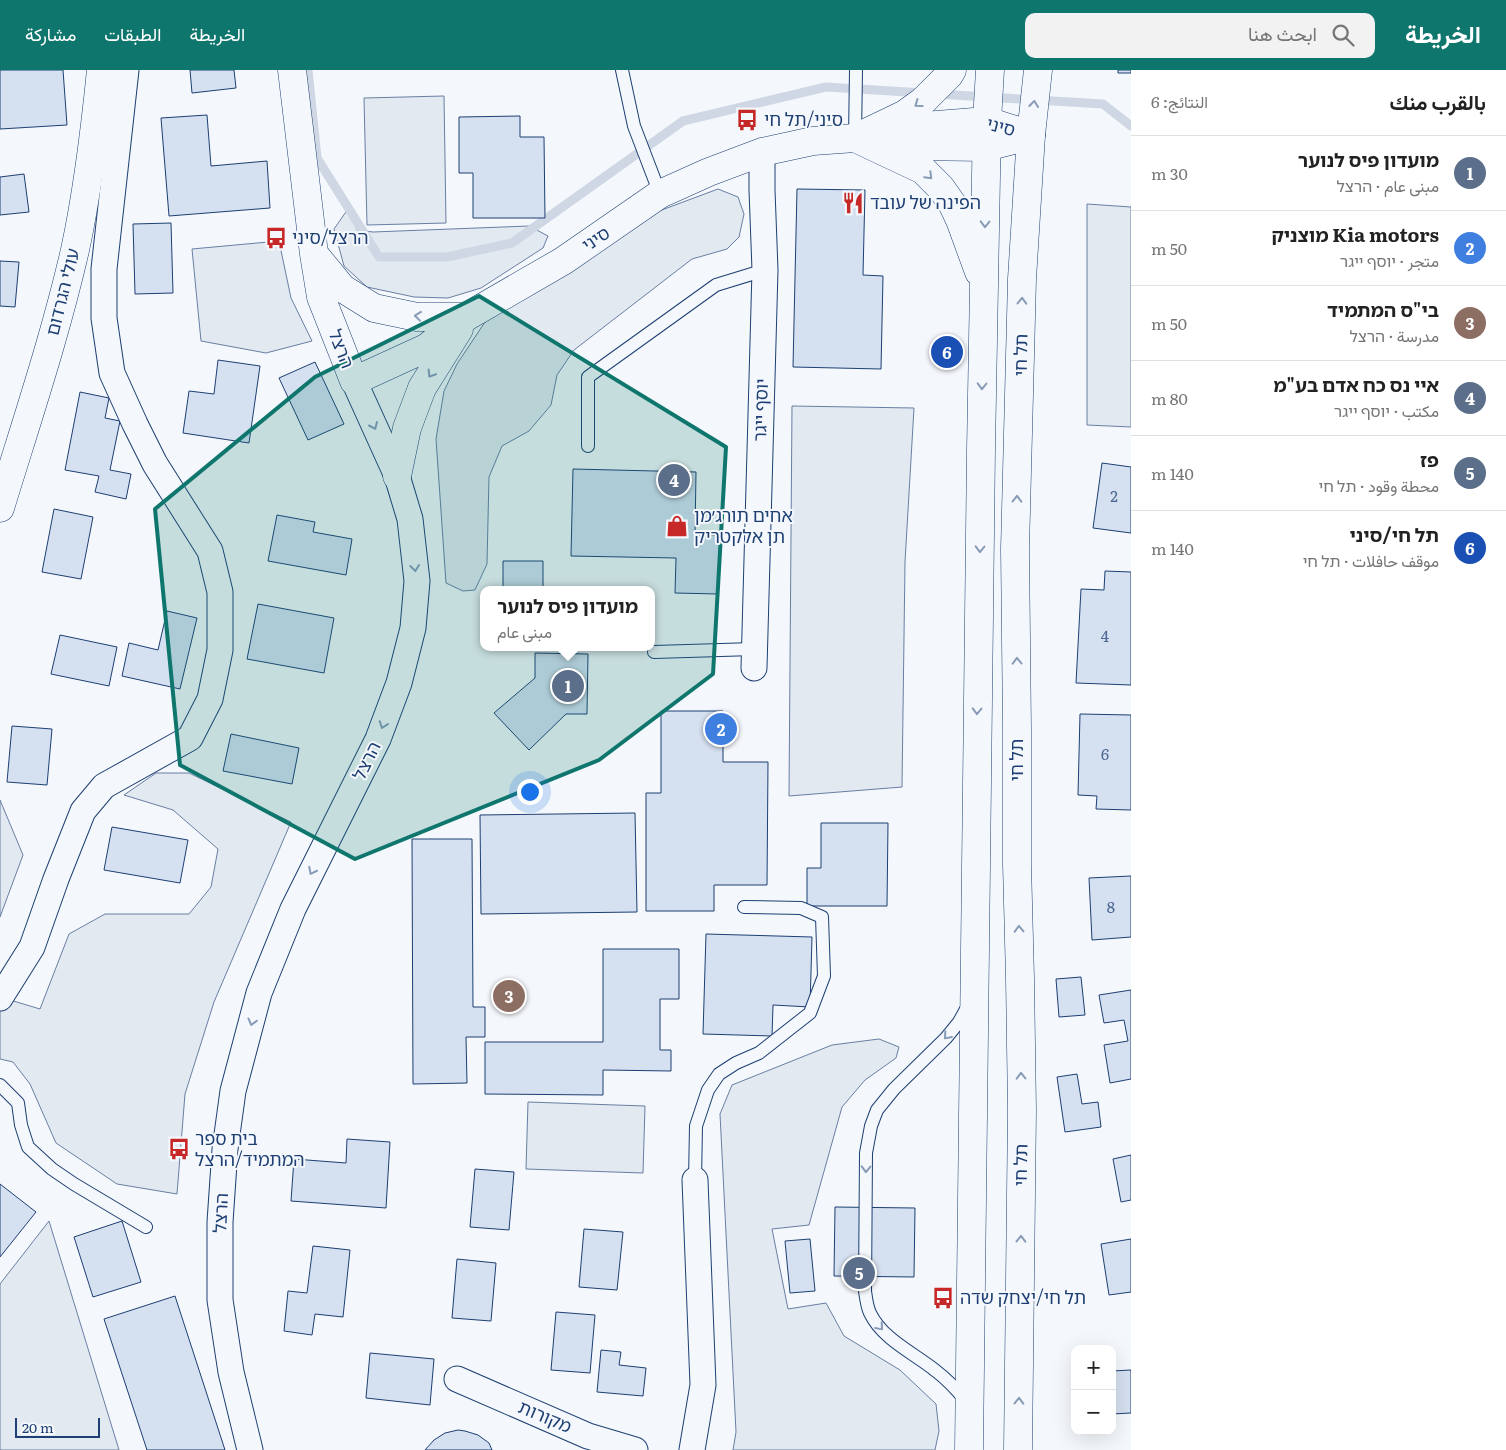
<!DOCTYPE html>
<html lang="ar">
<head>
<meta charset="utf-8">
<style>
  :root { --surface:#fff; --page:#f2f2f2; --text:#222; --muted:#767676; --line:#e0e0e0; --accent:#0f766e }
  body { margin:0; font-family:Literata,Vazirmatn,"Noto Sans Hebrew",serif; background:var(--page); color:var(--text); direction:rtl }
  .controls { position:absolute; right:15px; bottom:15px; display:grid; overflow:hidden; border-radius:10px; box-shadow:0 5px 20px #0002 }
  .controls button { width:45px; height:45px; display:grid; place-items:center; padding:0; border:0; border-bottom:1px solid var(--line); background:var(--surface); color:var(--text); font:25px sans-serif }
  .scale { position:absolute; left:15px; bottom:12px; width:85px; box-sizing:border-box; padding-left:5px; border:2px solid #1d3f73; border-top:0; font-size:14px; line-height:18px; white-space:nowrap; color:#1d3f73; -webkit-text-stroke:4px #f4f7fb; paint-order:stroke }
  .you { position:absolute; left:529px; top:721px; width:18px; height:18px; margin:-12px; border:4px solid #fff; border-radius:50%; background:#1a73e8; box-shadow:0 0 0 8px #1a73e833 }
  .badge { display:grid; place-items:center; width:32px; height:32px; border-radius:50%; background:var(--accent); color:#fff; font-size:16px; font-weight:700 }
  .pin { position:absolute; translate:-50% -50%; border:2px solid #fff; box-shadow:0 1px 5px #0006 }
  .popup { position:absolute; left:480px; top:516px; width:175px; height:65px; box-sizing:border-box; display:grid; place-content:center; border-radius:10px; background:var(--surface); filter:drop-shadow(0 1px 4px #0005); font-size:16px; white-space:nowrap; color:var(--muted) }
  .popup b { font-size:19px; color:var(--text) }
  .popup::after { content:''; position:absolute; left:50%; top:100%; margin-left:-10px; border:10px solid transparent; border-top-color:var(--surface) }
  .list { margin:0; padding:0; list-style:none }
  h2 { display:flex; justify-content:space-between; align-items:center; height:65px; margin:0; padding:0 20px; font-size:21px }
  h2 small { font-size:16px; font-weight:400; color:var(--muted) }
  .list li { display:grid; grid-template-columns:32px 1fr auto; gap:15px; align-items:center; box-sizing:border-box; height:75px; padding:0 20px; border-top:1px solid var(--line) }
  .list b { display:block; font-size:19px; white-space:nowrap }
  .list p { margin:0; font-size:16px; white-space:nowrap; color:var(--muted) }
  .list em { font-size:16px; font-style:normal; color:var(--muted) }
  .icon { flex:none; width:28px; height:28px; fill:none; stroke:currentColor; stroke-width:2; stroke-linecap:round; stroke-linejoin:round }
  .map { position:relative; flex:none; width:1131px; height:1380px; overflow:hidden; direction:ltr }
  header { display:flex; align-items:center; gap:30px; box-sizing:border-box; height:70px; padding:0 25px; background:var(--accent); color:#fff }
  header strong { font-size:24px }
  nav { display:flex; gap:28px; margin-inline-start:auto; font-size:18px }
  .search { width:350px; height:45px; background:var(--page); display:flex; align-items:center; gap:12px; box-sizing:border-box; padding:0 18px; border-radius:10px; color:var(--muted); font-size:19px }
  main { display:flex }
  aside { flex:1; background:var(--surface) }
  .map>svg:first-child { display:block }
</style>
</head>
<body>
<header>
<strong>الخريطة</strong>
<div class="search"><svg class="icon" aria-label="search" viewBox="0 0 24 24"><circle cx="10" cy="10" r="6"/><path d="M15 15l6 6"/></svg>ابحث هنا</div>
<nav><a>الخريطة</a><a>الطبقات</a><a>مشاركة</a></nav>
</header>
<main>
<aside>
<h2>بالقرب منك<small>النتائج: 6</small></h2>
<ul class="list">
<li><span class="badge" style="background:#5c6f8a">1</span><div><b>מועדון פיס לנוער</b><p>مبنى عام · הרצל</p></div><em>30 m</em></li>
<li><span class="badge" style="background:#3f7fe0">2</span><div><b>Kia motors מוצניק</b><p>متجر · יוסף ייגר</p></div><em>50 m</em></li>
<li><span class="badge" style="background:#8d6e63">3</span><div><b>בי&quot;ס המתמיד</b><p>مدرسة · הרצל</p></div><em>50 m</em></li>
<li><span class="badge" style="background:#5c6f8a">4</span><div><b>איי נס כח אדם בע&quot;מ</b><p>مكتب · יוסף ייגר</p></div><em>80 m</em></li>
<li><span class="badge" style="background:#5c6f8a">5</span><div><b>פז</b><p>محطة وقود · תל חי</p></div><em>140 m</em></li>
<li><span class="badge" style="background:#1a4fb4">6</span><div><b>תל חי/סיני</b><p>موقف حافلات · תל חי</p></div><em>140 m</em></li>
</ul>
</aside>
<div class="map">
<svg width="1131" height="1380" viewBox="0 0 1131 1380">
  <rect width="100%" height="100%" fill="#f4f7fb"/>
  <path fill="#e3e9f0" stroke="#687fa3" d="M444 26 446 153 367 155 364 28Z
    M718 119 738 127 744 144 739 167 727 179 692 189 574 280 557 305 551 335 529 361 502 376 489 407 487 494 475 520 463 521 446 513 436 369 444 321 457 294 485 252 651 144Z
    M1087 134 1131 137V357L1087 355Z
    M348 139 357 160 373 162 529 156 548 166 543 178 481 218 448 228 414 227 367 217 344 196 334 159Z
    M279 171 291 228 312 271 266 283 201 271 192 179Z
    M792 336 914 338 905 492 902 717 789 726Z
    M156 703H189L291 752 214 932 185 1024 177 1124 117 1114 56 1073 30 1014 13 992 0 989V927L40 939 69 864 105 844H189L211 817 218 779 173 740 124 725Z
    M0 730 23 785 0 847Z
    M879 969 899 977 896 988 865 1010 842 1037 809 1155 772 1159 788 1239 826 1233 844 1266 900 1300 936 1334 939 1361 935 1380H733L736 1362 720 1044 732 1015 832 975Z
    M528 1032 645 1036 643 1103 526 1099Z
    M49 1151 119 1380H0V1214Z"/>
  <g fill="none" stroke-linecap="round" stroke-linejoin="round">
    <path stroke="#cfd7e4" stroke-width="9" d="M308 0 317 88 379 187H447L512 173 683 51 826 17 924 23
      M937 24 1103 34 1131 56"/>
  </g>
  <path fill="#d5e0f0" stroke="#1d3f73" d="M0 0H63L67 55 0 59Z
    M190 0H234L236 18 192 23Z
    M1118 0H1131V3H1118Z
    M207 45 211 96 267 91 270 138 169 146 161 48Z
    M520 46V67H544L545 148H473V103H459V47Z
    M24 104 29 142 0 145V107Z
    M797 119 865 120 863 205 883 206 881 299 793 297Z
    M171 153 173 223 135 224 133 154Z
    M0 191 19 192 15 237 0 236Z
    M218 290 260 296 249 373 183 363 189 321 214 324Z
    M315 292 344 354 308 370 279 308Z
    M80 322 109 328 105 348 120 351 110 400 131 404 126 429 95 422 99 406 65 400Z
    M1102 393 1131 397V463L1093 458Z
    M573 399 696 402 695 465H720L718 524 675 523 676 488 571 486Z
    M54 439 93 447 81 509 42 502Z
    M277 445 315 452 313 462 352 469 346 505 268 491Z
    M503 491H543V520H503Z
    M1105 501 1131 502V615L1076 613 1081 519 1104 520Z
    M258 534 334 548 324 603 247 589Z
    M167 541 197 548 180 619 122 606 129 573 158 580Z
    M60 565 117 577 109 616 51 604Z
    M535 583 588 584 587 644H566L529 680 494 643 535 608Z
    M661 641H723V692H768L767 815H714V841H646V723H661Z
    M1080 644 1131 645V740L1096 739 1097 726 1078 725Z
    M12 656 52 659 47 715 7 712Z
    M231 664 299 678 292 714 223 701Z
    M635 743 637 842 481 844 480 745Z
    M821 753H888L887 836H807V798H821Z
    M112 757 188 770 180 813 104 800Z
    M412 769H472L473 937H485V967H466L467 1013 413 1014Z
    M1131 806V867L1092 870 1089 808Z
    M706 864 812 867 810 937 773 935 772 966 703 964Z
    M603 879H679V929H660V980H671V1001L603 1000V1025L485 1024V972H603Z
    M1081 907 1085 945 1059 947 1056 909Z
    M1131 920V1009L1110 1013 1104 975 1128 971 1124 950 1104 953 1099 925Z
    M1077 1004 1082 1034 1098 1032 1101 1057 1065 1062 1057 1007Z
    M347 1069 390 1072 386 1138 291 1131 294 1089 346 1093Z
    M1131 1085V1130L1121 1132 1113 1089Z
    M475 1099 514 1102 509 1160 470 1157Z
    M0 1114 36 1142 0 1187Z
    M835 1137 915 1138 914 1207 834 1206Z
    M122 1151 141 1212 93 1227 74 1167Z
    M584 1159 623 1162 617 1220 579 1217Z
    M810 1169 815 1221 790 1223 785 1171Z
    M1131 1169V1222L1109 1225 1101 1174Z
    M313 1176 350 1180 343 1247 315 1244 312 1265 284 1261 288 1221 307 1223Z
    M457 1189 496 1193 491 1251 452 1248Z
    M175 1226 225 1380H147L104 1249Z
    M556 1242 595 1245 590 1303 551 1300Z
    M601 1280 621 1282 619 1295 646 1298 643 1326 597 1322Z
    M370 1283 434 1289 430 1335 366 1328Z
    M1131 1300V1343L1112 1344V1301Z
    M458 1360 465 1361 478 1365 489 1373 492 1380H425L434 1370 445 1363Z"/>
  <g fill="none" stroke-linecap="round" stroke-linejoin="round">
    <g stroke="#1d3f73" stroke-width="14">
      <path id="lane" d="M622 0 634 56 660 124
        M855 68 856 0
        M588 376V307L716 215 765 200
        M654 582 754 579
        M0 1015 18 1033 21 1055 28 1077 52 1099 74 1114 146 1157
        M695 1110 696 1056 708 1020 719 1004 736 993 759 983 810 943 824 906 822 847 801 838 744 837
        M966 1331C957 1320 948 1310 936 1301 914 1283 883 1270 870 1243 867 1237 866 1228 865 1221L866 1083 871 1056 877 1040 894 1019 946 968 959 952 969 934"/>
    </g>
    <g stroke="#1d3f73" stroke-width="27">
      <path id="street" d="M754 598 765 200 762 120V82
        M0 928 32 877 56 809 83 741 104 716 190 668 210 629 220 580V522L210 481 155 394 135 354 112 303 104 248V199L126 0
        M457 1309 588 1366 635 1380
        M250 1380 231 1302 220 1230V1152L225 1079 233 1021 259 923 293 839 378 669 399 613 413 558 417 511 410 449 397 406 354 311
        M692 1380 703 1315 695 1110"/>
    </g>
    <g stroke="#1d3f73" stroke-width="29">
      <path id="secondary" d="M292 0 314 184 321 227 354 311 426 278 466 247 563 191 660 124 709 102 762 82 813 71 855 68 899 58 987 51 1031 65
        M881 72 908 76 986 77 1010 71
        M315 185 342 218 374 238 417 247H466
        M397 406 407 358 422 318 459 259
        M0 438C26 353 55 267 75 180 88 120 95 60 101 0"/>
    </g>
    <g stroke="#1d3f73" stroke-width="29">
      <path id="highway" d="M855 68 923 100 941 118 953 135 960 150 979 202
        M855 68 905 44 923 31 949 5 952 0
        M969 1380 981 380 987 51 990 0
        M1018 1380 1022 1040 1020 908 1017 794V659L1015 479 1022 209 1031 65 1038 0"/>
    </g>
    <use href="#lane" stroke="#f4f7fb" stroke-width="12"/>
    <use href="#street" stroke="#f4f7fb" stroke-width="25"/>
    <use href="#secondary" stroke="#f4f7fb" stroke-width="28"/>
    <use href="#highway" stroke="#f4f7fb" stroke-width="28"/>
  </g>
  <defs><path id="oneway-chevron" d="M-2-3.5L2.5 0L-2 3.5" fill="none" stroke-width="1.6" stroke-linecap="round" stroke-linejoin="round" transform="scale(1.25)"/></defs>
  <g stroke="#889bb7">
    <use href="#oneway-chevron" transform="translate(918 34) rotate(144)"/>
    <use href="#oneway-chevron" transform="translate(1034 34) rotate(-83)"/>
    <use href="#oneway-chevron" transform="translate(929 106) rotate(45)"/>
    <use href="#oneway-chevron" transform="translate(985 154) rotate(91)"/>
    <use href="#oneway-chevron" transform="translate(1022 231) rotate(-89)"/>
    <use href="#oneway-chevron" transform="translate(418 246) rotate(-174)"/>
    <use href="#oneway-chevron" transform="translate(431 304) rotate(122)"/>
    <use href="#oneway-chevron" transform="translate(982 316) rotate(91)"/>
    <use href="#oneway-chevron" transform="translate(374 356) rotate(66)"/>
    <use href="#oneway-chevron" transform="translate(1017 429) rotate(-89)"/>
    <use href="#oneway-chevron" transform="translate(980 479) rotate(91)"/>
    <use href="#oneway-chevron" transform="translate(415 498) rotate(83)"/>
    <use href="#oneway-chevron" transform="translate(1017 591) rotate(-91)"/>
    <use href="#oneway-chevron" transform="translate(977 641) rotate(91)"/>
    <use href="#oneway-chevron" transform="translate(383 655) rotate(110)"/>
    <use href="#oneway-chevron" transform="translate(312 801) rotate(117)"/>
    <use href="#oneway-chevron" transform="translate(1019 859) rotate(-92)"/>
    <use href="#oneway-chevron" transform="translate(252 952) rotate(105)"/>
    <use href="#oneway-chevron" transform="translate(947 966) rotate(131)"/>
    <use href="#oneway-chevron" transform="translate(1021 1006) rotate(-91)"/>
    <use href="#oneway-chevron" transform="translate(866 1099) rotate(91)"/>
    <use href="#oneway-chevron" transform="translate(1021 1169) rotate(-89)"/>
    <use href="#oneway-chevron" transform="translate(880 1257) rotate(49)"/>
    <use href="#oneway-chevron" transform="translate(1019 1331) rotate(-89)"/>
  </g>
  <path fill="#0f766e" fill-opacity="0.2" stroke="#0f766e" stroke-width="4" stroke-linejoin="round" d="M479 226 726 377 713 604 599 690 355 789 180 695 155 439 315 307Z"/>
  <defs>
    <g id="bus-bare" transform="scale(1.725)"><path d="M-5-6H5V4H4V6H2V4H-2V6H-4V4H-5ZM-3.5-4V0h7V-4ZM-3.5 1.2v1.5H-2V1.2ZM2 1.2v1.5H3.5V1.2Z" fill="#c62828" stroke="#f4f7fb" stroke-width="2.5" paint-order="stroke"/></g>
    <g id="restaurant-bare" transform="scale(1.725)"><path d="M-5-6h1v4h1v-4h1v4h1v-4h1v5L-1.5 .5V6h-2V.5L-5-1ZM5-6V6H3V1.5H1.5Q1.5-4 5-6Z" fill="#c62828" stroke="#f4f7fb" stroke-width="2.5" paint-order="stroke"/></g>
    <g id="shop-bare" transform="scale(1.725)"><path d="M-5-2.5h2.3a2.7 3.5 0 0 1 5.4 0H5L5.5 6h-11ZM-1.5-2.5h3a1.5 2.3 0 0 0-3 0Z" fill="#c62828" stroke="#f4f7fb" stroke-width="2.5" paint-order="stroke"/></g>
  </defs>
  <g fill-rule="evenodd">
    <use href="#bus-bare" x="747" y="50"/>
    <use href="#restaurant-bare" x="853" y="133"/>
    <use href="#bus-bare" x="276" y="168"/>
    <use href="#shop-bare" x="677" y="456"/>
    <use href="#bus-bare" x="179" y="1079"/>
    <use href="#bus-bare" x="943" y="1228"/>
  </g>
  <g text-anchor="middle" stroke-width="4" stroke-linejoin="round" paint-order="stroke">
    <g font-size="15" fill="#4b6792">
      <text x="1114" y="432">2</text>
      <text x="1105" y="572">4</text>
      <text x="1105" y="690">6</text>
      <text x="1111" y="843">8</text>
    </g>
    <g font-size="18" fill="#1d3f73" stroke="#f4f7fb" text-anchor="start">
      <text x="764" y="56">סיני/תל חי</text>
      <text x="870" y="139">הפינה של עובד</text>
      <text x="292" y="174">הרצל/סיני</text>
      <text x="694" y="452">אחים תורג׳מן<tspan x="694" dy="21">תן אלקטריק</tspan></text>
      <text x="195" y="1075">בית ספר<tspan x="195" dy="21">המתמיד/הרצל</tspan></text>
      <text x="960" y="1234">תל חי/יצחק שדה</text>
    </g>
    <g font-size="18" fill="#1d3f73" stroke="#f4f7fb">
      <text transform="translate(1001 57) rotate(14)" y="6">סיני</text>
      <text transform="translate(596 169) rotate(-34)" y="6">סיני</text>
      <text transform="translate(63 222) rotate(-76)" y="6">עולי הגרדום</text>
      <text transform="translate(341 279) rotate(69)" y="6">הרצל</text>
      <text transform="translate(1021 285) rotate(-89)" y="6">תל חי</text>
      <text transform="translate(761 340) rotate(-88)" y="6">יוסף ייגר</text>
      <text transform="translate(1017 690) rotate(-90)" y="6">תל חי</text>
      <text transform="translate(367 691) rotate(-64)" y="6">הרצל</text>
      <text transform="translate(1021 1095) rotate(-89)" y="6">תל חי</text>
      <text transform="translate(221 1143) rotate(-87)" y="6">הרצל</text>
      <text transform="translate(545 1347) rotate(23)" y="6">מקורות</text>
    </g>
  </g>
</svg>
<div class="controls">
<button>+</button>
<button>−</button>
</div>
<div class="scale">20 m</div>
<div class="you"></div>
<div class="pin badge" style="left:568px;top:616px;background:#5c6f8a">1</div>
<div class="popup"><b>מועדון פיס לנוער</b>مبنى عام</div>
<div class="pin badge" style="left:721px;top:659px;background:#3f7fe0">2</div>
<div class="pin badge" style="left:509px;top:926px;background:#8d6e63">3</div>
<div class="pin badge" style="left:674px;top:410px;background:#5c6f8a">4</div>
<div class="pin badge" style="left:859px;top:1203px;background:#5c6f8a">5</div>
<div class="pin badge" style="left:947px;top:282px;background:#1a4fb4">6</div>
</div>
</main>
</body>
</html>
